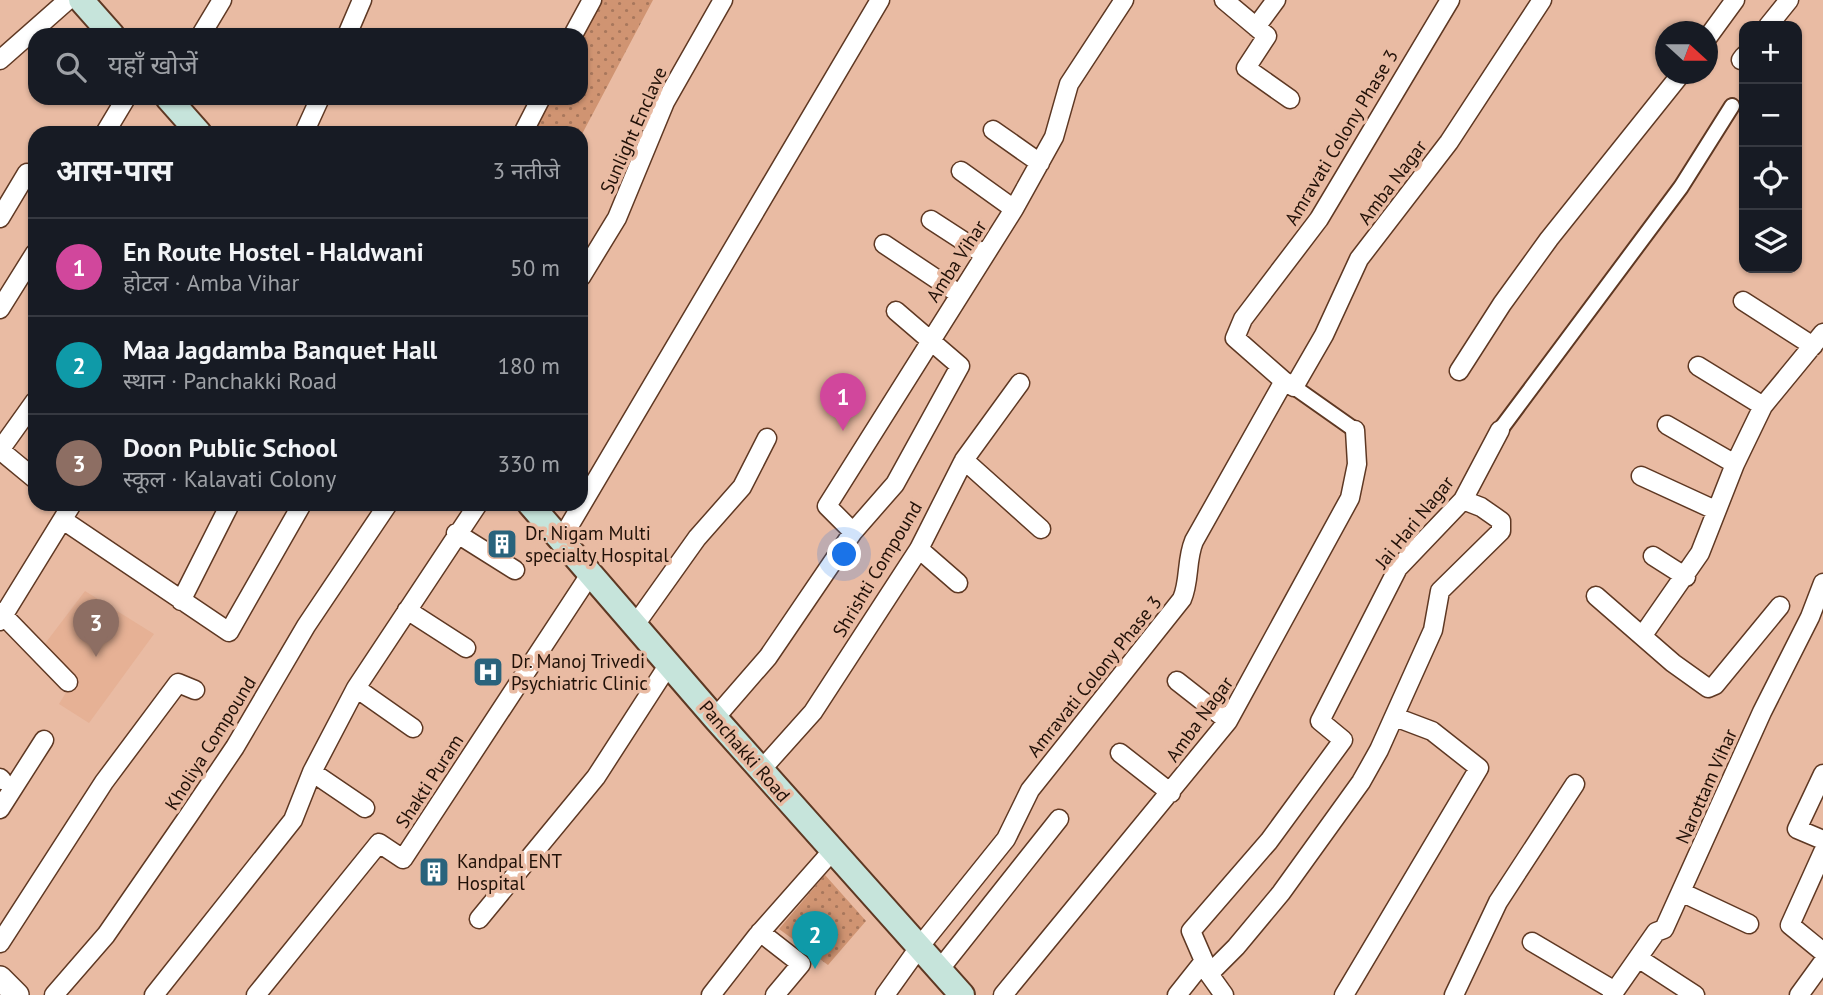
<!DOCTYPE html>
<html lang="hi">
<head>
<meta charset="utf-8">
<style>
  :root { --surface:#171b24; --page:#242831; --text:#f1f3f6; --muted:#9ea1a6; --line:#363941; --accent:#1a73e8 }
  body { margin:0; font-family:"PT Sans","Noto Sans Devanagari",sans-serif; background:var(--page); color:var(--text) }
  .controls { position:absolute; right:21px; top:21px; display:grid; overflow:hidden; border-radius:14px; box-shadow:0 2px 5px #0004 }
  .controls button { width:63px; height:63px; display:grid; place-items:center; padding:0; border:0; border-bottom:2px solid var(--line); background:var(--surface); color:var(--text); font:35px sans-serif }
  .compass { position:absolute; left:1655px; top:21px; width:63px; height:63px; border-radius:50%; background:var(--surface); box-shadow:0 2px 5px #0004; rotate:111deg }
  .you { position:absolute; left:845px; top:555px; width:24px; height:24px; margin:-18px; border:5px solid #fff; border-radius:50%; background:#1a73e8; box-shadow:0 0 0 10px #1a73e833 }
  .badge { display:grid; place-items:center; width:46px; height:46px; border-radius:50%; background:var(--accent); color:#fff; font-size:23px; font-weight:700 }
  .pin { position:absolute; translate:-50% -58px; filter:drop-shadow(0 2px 4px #0008) }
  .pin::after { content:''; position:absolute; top:37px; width:24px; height:21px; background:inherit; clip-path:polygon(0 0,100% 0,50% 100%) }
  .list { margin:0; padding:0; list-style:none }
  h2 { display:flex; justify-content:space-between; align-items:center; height:91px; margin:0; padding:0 28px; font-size:30px }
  h2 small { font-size:23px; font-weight:400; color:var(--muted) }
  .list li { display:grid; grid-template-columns:46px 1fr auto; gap:21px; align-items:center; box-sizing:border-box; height:98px; padding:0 28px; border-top:2px solid var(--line) }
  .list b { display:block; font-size:26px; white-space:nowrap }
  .list p { margin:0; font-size:23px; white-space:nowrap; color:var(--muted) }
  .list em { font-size:23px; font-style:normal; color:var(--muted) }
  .icon { flex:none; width:38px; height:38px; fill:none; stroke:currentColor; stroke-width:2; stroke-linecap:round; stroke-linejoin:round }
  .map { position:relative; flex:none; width:1823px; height:995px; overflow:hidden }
  .search { position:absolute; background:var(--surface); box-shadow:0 2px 5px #0004; left:28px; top:28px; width:560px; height:77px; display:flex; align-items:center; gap:18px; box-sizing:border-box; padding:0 24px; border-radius:21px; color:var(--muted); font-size:26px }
  .panel { position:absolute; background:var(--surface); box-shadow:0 2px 5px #0004; left:28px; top:126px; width:560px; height:385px; border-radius:21px }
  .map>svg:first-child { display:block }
</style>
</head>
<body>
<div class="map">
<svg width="1823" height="995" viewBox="0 0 1823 995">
  <defs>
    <pattern id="grass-dots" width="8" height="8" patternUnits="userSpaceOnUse" patternTransform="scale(1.75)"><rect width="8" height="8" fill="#d09472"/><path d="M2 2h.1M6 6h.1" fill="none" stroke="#a8775c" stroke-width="1.8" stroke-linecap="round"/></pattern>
  </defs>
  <rect width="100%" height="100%" fill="#e9bba3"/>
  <path fill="#e6b195" d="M85 591 154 634 89 723 59 704 73 681 44 645Z"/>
  <path fill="url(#grass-dots)" d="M602 0H653L581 136V133H531L550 98H581V39Z
    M825 875 866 921 828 965 779 929Z"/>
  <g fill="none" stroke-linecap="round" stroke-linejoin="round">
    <g stroke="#5e3823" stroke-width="18">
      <path id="pedestrian" d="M1294 387 1355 430
        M1500 430 1681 187 1732 106"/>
    </g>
    <g stroke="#5e3823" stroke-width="21">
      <path id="minor" d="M1224 0 1267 36 1246 68 1290 99
        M1768 26 1789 0
        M1256 27 1276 0
        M201 35 222 0
        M347 35 362 0
        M573 35 592 0
        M1708 37 1735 0
        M0 60 68 0
        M1741 60 1744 56
        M993 130 1040 163
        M105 133 126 98
        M304 133 320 98
        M523 133 541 98
        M961 171 1014 209
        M0 218 27 173 35 178
        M931 220 985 255
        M884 244 959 294
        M581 277 617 218 665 102 723 0
        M1743 301 1813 346
        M0 309 35 253
        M1698 366 1763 406
        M1459 371 1502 304 1549 239 1681 74
        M1284 381 1294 387 1324 335 1359 259 1449 142 1542 0
        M1667 425 1735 464
        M0 450 35 401
        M0 450 35 479
        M964 460 1041 529
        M1641 476 1715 510
        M63 520 229 632 302 504
        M853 532 827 506 1014 209 1054 137 1069 84 1124 0
        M456 533 515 570
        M562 538 880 0
        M919 549 958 583
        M1653 556 1686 577
        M1596 596 1673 663 1708 688 1715 685 1780 606
        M181 601 230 504
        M407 610 466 648
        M0 612 68 682
        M0 621 72 504
        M635 625 697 538 742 487 767 438
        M1643 635 1700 553 1735 464 1763 406 1823 333
        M1177 681 1228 721
        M356 688 413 728
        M715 718 768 657 853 532 895 484 960 366 896 311
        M1120 753 1171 793
        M761 770 813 712 919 549 964 460 1020 383
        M312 772 365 808
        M1823 774 1797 829 1823 840
        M0 778 2 780
        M0 809 44 740
        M1823 852 1790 925 1823 952
        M1681 892 1749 924
        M479 919 596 777 669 664
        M760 932 801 964 775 995
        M1532 942 1615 991
        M0 943 104 782 178 683 195 690
        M1638 958 1695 995
        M940 969 1059 819
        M54 995 106 935 189 815 235 747 306 626 388 504
        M154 995 293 820 312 772 356 688 478 504
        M256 995 379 843 403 859 591 573
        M711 995 757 936 833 850
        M885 995 920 946 1006 839 1030 790 1182 599C1190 581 1186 560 1194 541L1284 381 1235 338 1243 319 1319 219 1450 0
        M1003 995 1228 721 1350 498 1357 464 1355 430
        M1177 995 1204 961 1191 931 1269 841 1343 740 1320 721 1398 568 1463 500 1500 430
        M1224 995 1209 974 1236 947 1281 893 1361 782 1379 750 1433 630 1440 591 1501 531V521L1481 507 1463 500
        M1344 995 1479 768 1432 731 1395 717
        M1454 995 1498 902 1575 784
        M1612 995 1656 932 1664 929 1762 712 1810 617 1823 583
        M1799 995 1823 962"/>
    </g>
    <g stroke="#5e3823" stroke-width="26">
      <path id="tertiary" d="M0 978 17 995"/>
    </g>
    <g stroke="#5e3823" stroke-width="28">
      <path id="secondary" d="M81 0 112 35
        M168 98 199 133
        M530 504 715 718 962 995"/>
    </g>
    <use href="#pedestrian" stroke="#fff" stroke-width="14"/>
    <use href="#minor" stroke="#fff" stroke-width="18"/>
    <use href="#tertiary" stroke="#fff" stroke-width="23"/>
    <use href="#secondary" stroke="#c6e4db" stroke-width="24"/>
  </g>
  <defs>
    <g id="building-square" transform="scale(1.575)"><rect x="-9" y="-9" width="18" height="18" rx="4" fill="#29637c" stroke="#e9bba3"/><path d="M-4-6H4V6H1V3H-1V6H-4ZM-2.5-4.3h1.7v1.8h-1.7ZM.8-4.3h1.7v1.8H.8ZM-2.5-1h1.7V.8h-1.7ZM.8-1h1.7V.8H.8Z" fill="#fff"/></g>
    <g id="hospital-square" transform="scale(1.575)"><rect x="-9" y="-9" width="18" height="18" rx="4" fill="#29637c" stroke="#e9bba3"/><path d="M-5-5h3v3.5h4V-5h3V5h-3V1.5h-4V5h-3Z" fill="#fff"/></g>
  </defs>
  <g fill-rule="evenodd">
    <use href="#building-square" x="502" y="544"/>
    <use href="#hospital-square" x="488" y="672"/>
    <use href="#building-square" x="434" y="872"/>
  </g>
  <g text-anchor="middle" stroke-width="7" stroke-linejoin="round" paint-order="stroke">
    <g font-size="19" fill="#211108" stroke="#e9bba3">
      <text transform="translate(633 130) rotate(-66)" y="7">Sunlight Enclave</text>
      <text transform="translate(1341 137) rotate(-59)" y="7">Amravati Colony Phase 3</text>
      <text transform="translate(1392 182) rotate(-53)" y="7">Amba Nagar</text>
      <text transform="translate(956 261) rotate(-57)" y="7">Amba Vihar</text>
      <text transform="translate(1414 522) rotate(-51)" y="7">Jai Hari Nagar</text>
      <text transform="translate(877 569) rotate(-59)" y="7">Shrishti Compound</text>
      <text transform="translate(1094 676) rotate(-51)" y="7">Amravati Colony Phase 3</text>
      <text transform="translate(1199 719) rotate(-54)" y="7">Amba Nagar</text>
      <text transform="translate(210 743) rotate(-58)" y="7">Kholiya Compound</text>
      <text transform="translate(745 751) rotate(49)" y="7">Panchakki Road</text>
      <text transform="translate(429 781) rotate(-57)" y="7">Shakti Puram</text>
      <text transform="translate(1706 786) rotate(-66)" y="7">Narottam Vihar</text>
    </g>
    <g font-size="19" fill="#211108" stroke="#e9bba3" text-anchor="start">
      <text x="525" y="540">Dr. Nigam Multi<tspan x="525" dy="22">specialty Hospital</tspan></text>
      <text x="511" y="668">Dr. Manoj Trivedi<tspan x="511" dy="22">Psychiatric Clinic</tspan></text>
      <text x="457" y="868">Kandpal ENT<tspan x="457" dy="22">Hospital</tspan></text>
    </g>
  </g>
</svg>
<div class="controls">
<button>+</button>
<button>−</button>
<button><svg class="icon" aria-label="locate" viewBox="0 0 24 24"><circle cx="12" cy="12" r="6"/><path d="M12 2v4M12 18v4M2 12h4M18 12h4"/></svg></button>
<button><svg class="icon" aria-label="layers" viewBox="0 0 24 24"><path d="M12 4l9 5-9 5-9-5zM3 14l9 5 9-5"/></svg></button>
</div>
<svg class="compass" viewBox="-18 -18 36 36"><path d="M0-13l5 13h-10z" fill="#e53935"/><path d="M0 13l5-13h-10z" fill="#9ea1a6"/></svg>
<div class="you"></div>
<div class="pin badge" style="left:843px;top:431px;background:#d1479c">1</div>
<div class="pin badge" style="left:815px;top:969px;background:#0f9aa8">2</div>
<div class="pin badge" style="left:96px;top:657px;background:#8d6e63">3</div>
<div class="search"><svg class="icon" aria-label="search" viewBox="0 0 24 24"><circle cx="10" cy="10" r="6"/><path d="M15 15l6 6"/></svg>यहाँ खोजें</div>
<section class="panel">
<h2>आस-पास<small>3 नतीजे</small></h2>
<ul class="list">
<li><span class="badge" style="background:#d1479c">1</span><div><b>En Route Hostel - Haldwani</b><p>होटल · Amba Vihar</p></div><em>50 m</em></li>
<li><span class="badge" style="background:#0f9aa8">2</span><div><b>Maa Jagdamba Banquet Hall</b><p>स्थान · Panchakki Road</p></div><em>180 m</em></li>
<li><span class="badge" style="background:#8d6e63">3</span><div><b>Doon Public School</b><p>स्कूल · Kalavati Colony</p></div><em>330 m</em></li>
</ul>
</section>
</div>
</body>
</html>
